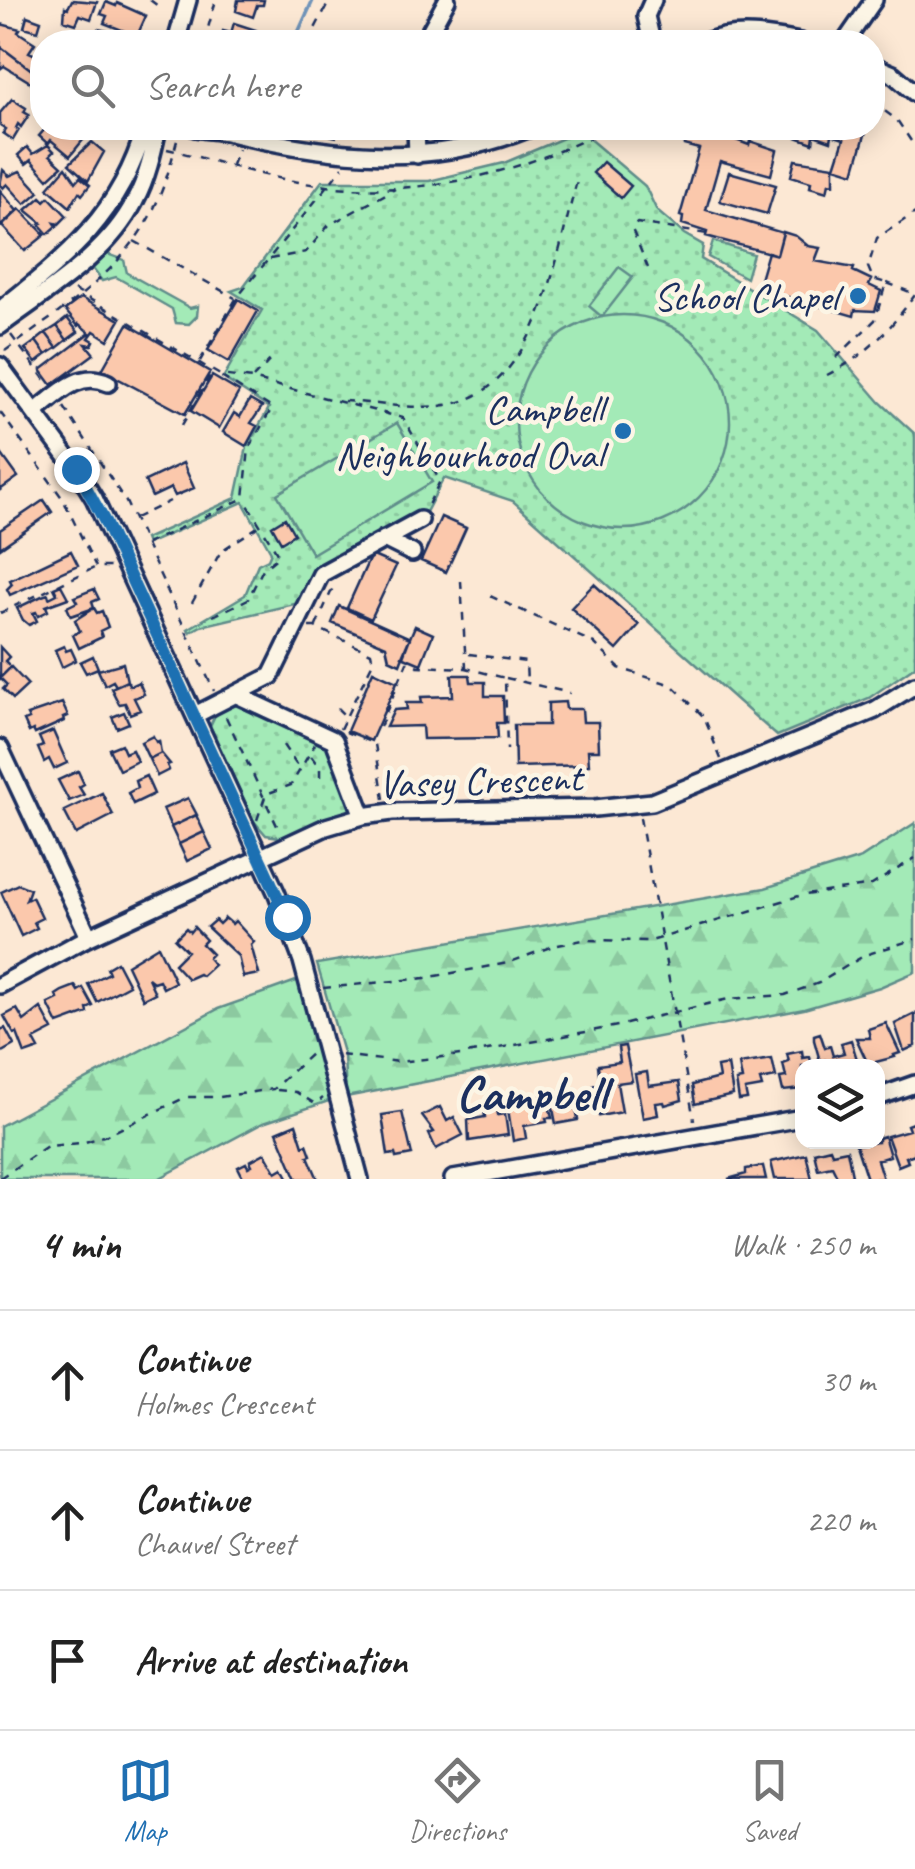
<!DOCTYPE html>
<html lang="en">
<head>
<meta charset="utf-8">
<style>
  :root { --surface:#fff; --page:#f2f2f2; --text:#222; --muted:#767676; --line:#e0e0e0; --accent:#1f6fb2 }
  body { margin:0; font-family:Caveat,sans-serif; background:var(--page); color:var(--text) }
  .controls { position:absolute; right:30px; bottom:30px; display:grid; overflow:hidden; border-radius:20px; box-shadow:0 5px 25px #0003 }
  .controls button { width:90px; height:90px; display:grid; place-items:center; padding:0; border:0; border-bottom:2px solid var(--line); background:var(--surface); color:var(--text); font:50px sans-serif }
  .stop { position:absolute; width:30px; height:30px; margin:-22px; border:8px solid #1f6fb2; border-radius:50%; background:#fff }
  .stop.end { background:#1f6fb2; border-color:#fff; box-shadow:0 2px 10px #0008 }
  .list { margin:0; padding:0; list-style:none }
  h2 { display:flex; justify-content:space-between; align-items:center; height:130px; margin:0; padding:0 40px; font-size:42px }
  h2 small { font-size:32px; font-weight:400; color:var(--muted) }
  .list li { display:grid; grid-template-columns:65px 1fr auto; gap:30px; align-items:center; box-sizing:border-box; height:140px; padding:0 40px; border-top:2px solid var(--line) }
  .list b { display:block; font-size:38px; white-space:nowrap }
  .list p { margin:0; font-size:32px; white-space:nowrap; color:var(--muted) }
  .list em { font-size:32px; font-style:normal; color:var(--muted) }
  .icon { flex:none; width:55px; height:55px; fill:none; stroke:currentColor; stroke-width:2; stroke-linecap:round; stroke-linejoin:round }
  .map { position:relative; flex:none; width:915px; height:1179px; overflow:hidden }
  .search { position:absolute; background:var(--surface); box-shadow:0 5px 25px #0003; left:30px; right:30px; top:30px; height:110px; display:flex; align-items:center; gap:25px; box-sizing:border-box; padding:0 35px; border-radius:40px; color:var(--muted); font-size:38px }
  .sheet { height:550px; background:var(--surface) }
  nav { display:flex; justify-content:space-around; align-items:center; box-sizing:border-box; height:140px; border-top:2px solid var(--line); background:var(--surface); font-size:28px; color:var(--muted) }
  nav a { display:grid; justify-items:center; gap:5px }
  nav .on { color:var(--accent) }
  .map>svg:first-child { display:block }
</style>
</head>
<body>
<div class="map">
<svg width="915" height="1179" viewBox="0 0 915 1179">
  <defs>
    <pattern id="forest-firs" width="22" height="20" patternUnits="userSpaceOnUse" patternTransform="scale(2.5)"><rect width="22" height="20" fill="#a3eab7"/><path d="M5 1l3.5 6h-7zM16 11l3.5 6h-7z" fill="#8cc9a0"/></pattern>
    <pattern id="park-dots" width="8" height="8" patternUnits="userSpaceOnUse" patternTransform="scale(2.5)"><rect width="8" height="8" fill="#a3eab7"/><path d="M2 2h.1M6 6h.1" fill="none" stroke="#8cc9a0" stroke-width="1.8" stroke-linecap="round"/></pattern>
  </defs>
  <rect width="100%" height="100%" fill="#fce8d4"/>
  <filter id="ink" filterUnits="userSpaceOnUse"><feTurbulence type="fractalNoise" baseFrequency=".01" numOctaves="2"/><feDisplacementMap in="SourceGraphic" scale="20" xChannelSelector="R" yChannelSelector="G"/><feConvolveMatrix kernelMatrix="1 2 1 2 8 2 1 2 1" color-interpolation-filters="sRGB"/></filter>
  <g filter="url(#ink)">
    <path fill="url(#forest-firs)" stroke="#5f8c8a" stroke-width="2.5" d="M915 823V972L880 987 804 1009 346 1097 344 1056 317 964 765 888 861 858Z
      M299 980 332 1100 263 1123 158 1179H0V1126L218 1009Z"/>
    <path fill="url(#park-dots)" stroke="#5f8c8a" stroke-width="2.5" d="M580 131 645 186 657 211 684 234 703 245 701 259 818 330 880 402 915 434V666L869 698 777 736 513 501 444 478 426 512 316 571 299 603 201 626 190 632 188 629 245 595 258 564 268 559 271 552 243 502 147 544 145 539 236 498 247 447 269 408 223 378 262 310 231 291 243 287 322 181H429L504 163Z
      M713 241 753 254 746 278 708 257Z
      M241 703 332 747 353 805 349 812 286 838 266 835 253 820 210 726 216 713Z"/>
    <path fill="#a3eab7" stroke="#5f8c8a" stroke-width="2.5" d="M105 253 124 260 127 273 190 308 198 306 197 316 189 324 176 323 172 309 116 277 102 281 93 269 94 262Z
      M619 267 633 277 602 317 589 306Z
      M516 422a107 107 0 1 1 214 0a107 107 0 1 1-214 0Z
      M397 423 432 482 312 554 277 494Z"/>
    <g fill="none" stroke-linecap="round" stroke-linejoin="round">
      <path stroke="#7194b9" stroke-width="4" d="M294 42 313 0"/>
    </g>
    <path fill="#fbc8ac" stroke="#1b2f5e" stroke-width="2.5" d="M72 0 97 2 91 19 80 15 76 24 64 20 65 7 68 8Z
      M238 0H264L263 5H257L253 17 236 11Z
      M106 2 116 6 117 3 146 16 137 36 104 23 107 16 101 14Z
      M27 16 41 21 38 31 24 27Z
      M234 23 256 30 254 39 247 38 245 41 249 42H220L223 31 231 33Z
      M1 24 20 29 18 32 35 43 29 52 42 58 33 71 0 46Z
      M98 29 116 33 135 41 93 42Z
      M1 47 33 71 42 58V75L35 85 4 66 0 69Z
      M12 99 26 108 24 112 29 115 21 127 18 124 16 128 19 130 13 140 3 133 6 129 0 125V113Z
      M46 128 50 130 64 128 83 140 70 156 51 140 48 144 39 136Z
      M799 128H867L854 173 835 167 844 139 832 135 831 141 814 135 813 143 796 137Z
      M692 129 714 135 715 132 749 145 750 141 777 150 771 175 720 161 706 210 783 233 777 255 706 236 707 232 682 224 683 217 680 216 699 149 684 145 687 130Z
      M92 142 104 152 88 181 69 164Z
      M48 145 54 151 50 155 62 166 48 179 31 160 26 164 18 155 27 147 33 154Z
      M795 160 834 166V184L829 183 827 192 810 187 811 182 791 176Z
      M603 162 631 186 621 198 593 173Z
      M66 167 76 182 80 177 90 185 82 195 79 192 70 207 48 188Z
      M3 170 9 176 20 171 39 192 25 204 7 184 3 188 0 185Z
      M729 172 776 185 767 214 720 201Z
      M0 190 17 211 1 226 0 224Z
      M41 197 45 201 49 197 67 216 59 224 55 223 57 226 48 234 40 225 42 223 26 210Z
      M20 209 45 235 25 251 2 226Z
      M783 232 796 236 808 246 820 248 815 261 854 268 853 271 872 280 869 285 881 291 875 311 855 310 854 316 774 293 776 288 759 283 768 252 777 255Z
      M81 298 120 320 108 340 94 331 89 338 94 341 92 345 86 344 94 354 52 385 41 370 90 333 79 324 78 326 65 310Z
      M238 299 258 311 229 362 208 350Z
      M67 318 78 332 67 340 57 326Z
      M128 324 210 372 185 414 102 370Z
      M57 326 67 340 57 348 46 333Z
      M46 333 57 348 46 355 36 341Z
      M36 341 46 355 36 363 25 349Z
      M212 376 239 392 219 428 191 411Z
      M250 400 262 407 251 423 257 426 246 446 223 432 234 413 240 417Z
      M0 452 18 477 0 490Z
      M183 463 194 488 175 496 171 488 152 497 145 481Z
      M44 500 52 512 0 548V530Z
      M441 517 466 528 446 572 421 561Z
      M285 518 294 534 281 542 272 526Z
      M71 551 78 565 10 595 7 589 12 584 10 580Z
      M371 555 396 566 371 619 347 608Z
      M594 584 639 625 617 650 571 608Z
      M61 585 68 598 46 606 48 611 38 616 36 612 33 613 37 621 29 625 23 620 17 608 42 596 48 594 49 598 57 594 54 588Z
      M94 589 99 599 92 602 94 608 71 616 67 607 77 602 74 597Z
      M339 606 410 638 400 664 389 659 386 646 332 623Z
      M94 608 97 613 102 611 108 627 100 631 102 637 79 648 73 635 80 631 75 620Z
      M415 626 433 634 421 664 402 656Z
      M64 646 66 651 71 649 76 660 62 667 55 650Z
      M0 647 9 657 5 661 11 667 0 678Z
      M93 656 98 668 86 673 80 662Z
      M123 663 127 681 116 686 113 681 105 685 98 670Z
      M11 667 28 685 13 699 3 689 7 685 0 678Z
      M373 671 397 682 371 741 347 731Z
      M452 675H470L471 682H485V696H503L504 723H497L498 738 423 739 422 726 386 727 394 710 407 709 406 703H422L421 697 453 696Z
      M127 681 130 686 139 682 144 694 134 698 140 710 130 714 125 703 119 704 111 688Z
      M565 702 566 709H582L583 722H598L599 750H588L589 765 515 767 514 725H548V703Z
      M62 703 68 716 63 718 64 721 35 734 33 730 29 732 24 721 29 719 27 715Z
      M124 712 129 723 117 728 112 717Z
      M53 731 67 763 54 769 49 759 44 762 38 748 43 746 39 737Z
      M153 736 156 742 159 741 161 753 149 759 141 742Z
      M121 744 125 753 132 750 137 761 119 770 109 749Z
      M161 753 170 764 167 765 169 770 157 776 149 759Z
      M78 771 84 784 79 787 84 795 69 801 58 780Z
      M146 776 154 794 133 804 128 793 137 788 135 781Z
      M102 793 113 815 76 834 64 811Z
      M188 798 197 815 171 827 163 809Z
      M196 815 204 832 179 844 171 827Z
      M204 832 212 849 187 861 179 844Z
      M18 884 30 889 26 900 32 897 42 918 34 922 37 928 21 936 1 892Z
      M225 918 232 924 235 921 254 942 251 945 259 974 243 977 238 956 207 927 215 920 219 924Z
      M194 927 206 940 202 944 212 954 208 958 214 965 202 976 199 974 188 979 174 964 187 951 175 939 186 928 190 932Z
      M158 946 175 982 163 988 159 980 153 982 148 978 155 993 143 999 127 965Z
      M117 962 129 985 97 1002 88 984 109 973 107 968Z
      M75 986 78 991 83 988 93 1006 87 1009 88 1013 58 1024 48 1004 58 999 56 995 62 991Z
      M41 1008 53 1030 34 1040 39 1049 25 1054 17 1033 14 1034 4 1016 17 1009 24 1021Z
      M915 1014V1046L904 1051 895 1024Z
      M886 1023 900 1053 894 1055 895 1057 868 1064 856 1038H870L868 1029Z
      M5 1028 14 1045 0 1053V1030Z
      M820 1033 825 1048 830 1046 833 1056 844 1053 841 1043 851 1040 859 1066H827L825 1060 820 1061 814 1040V1035Z
      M625 1046 632 1081 617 1083 622 1112 599 1116 593 1096 594 1085 600 1084 598 1065 620 1062 618 1047Z
      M802 1051 803 1058 810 1057 812 1066H802V1089L783 1091 780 1078 786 1077 783 1064 789 1062 787 1054Z
      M772 1059 776 1077 760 1080 762 1087 745 1090 747 1099 739 1100 736 1081 742 1080 739 1064Z
      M728 1065 733 1095 695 1104 692 1085 719 1078 717 1067Z
      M647 1072 649 1086 679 1082 682 1100 665 1105 664 1102 656 1103 658 1115 643 1118 635 1074Z
      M576 1089 578 1100 564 1103 565 1110 576 1108 578 1120 556 1124 550 1093Z
      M523 1092 524 1098 540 1095 548 1101 552 1118H546L547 1122 524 1126 526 1138 513 1141 506 1096Z
      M496 1100 498 1115 505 1114 508 1135 469 1141 468 1120 485 1117 483 1103Z
      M440 1107 447 1121 454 1117 463 1135 436 1149 429 1134 434 1132 422 1116Z
      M402 1112 412 1155 396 1158 395 1154 388 1155 382 1115Z
      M915 1122V1154L906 1157 908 1162 898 1166 887 1136 909 1130 907 1125Z
      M296 1124 303 1146 307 1144 311 1155 308 1156 318 1179H297L277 1132Z
      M884 1136 890 1156 877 1160 883 1179H867L856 1145 878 1142V1138Z
      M830 1148 832 1153 847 1150 852 1175 838 1178 832 1166 818 1169 814 1152Z
      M265 1153 276 1172 283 1168 289 1179H244L238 1167 246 1163 248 1167 252 1165 250 1161Z
      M806 1154 812 1179H775L771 1162Z
      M763 1166 766 1179H728L746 1174V1169Z"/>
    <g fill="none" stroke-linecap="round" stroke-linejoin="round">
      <g stroke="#1b2f5e" stroke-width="22">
        <path id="minor" d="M176 42 188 0
          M424 42 447 0
          M652 42 646 16 653 0
          M706 42C736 30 770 36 800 42
          M845 42 874 0
          M872 65 893 74 915 93
          M195 128C205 130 216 130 226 132 327 157 430 169 530 128
          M416 128 417 155
          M0 310C68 256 120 215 145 128
          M0 326C48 290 107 256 135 201 147 179 153 152 158 128
          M0 366 76 469 94 498 277 894 302 961 360 1179
          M35 412C56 396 79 369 108 383
          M384 539 412 553
          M237 695 334 740 363 816
          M195 715 271 676 321 574 420 520
          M0 748 89 937
          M0 985 85 939 326 827 363 816 392 812 595 808 652 802 875 710 915 685
          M878 1097 915 1084
          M453 1179 802 1118"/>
      </g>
      <path stroke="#1b2f5e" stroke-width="2.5" stroke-dasharray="8 8" stroke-linecap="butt" d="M150 0 158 6
        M204 42 216 0
        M308 42 330 0
        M872 102 897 120 915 147
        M299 128 337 137
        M167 149C209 159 250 173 293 181 404 202 510 178 610 128
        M232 165 238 149
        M134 241 235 298
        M270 259 306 252 329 225 395 189
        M648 268 632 229 637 223 707 234
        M887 283 915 294
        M74 290 220 375 252 379 403 418 440 481 426 509
        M11 335 48 384
        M5 351C63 309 125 271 156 204 167 181 173 155 180 129
        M836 358 875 320 886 283 873 279 868 267 877 238 915 213
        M200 361 236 299 343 167
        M827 375C869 354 887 332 915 295
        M253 378 275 355
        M344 401C378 403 418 411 452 404 540 385 556 254 577 181
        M64 407 126 502 214 691
        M0 412 63 499 96 567
        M182 425 212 372
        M135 518 170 501
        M146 544 244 498 249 448 272 408 220 376
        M461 581 466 667
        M490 596 594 643 619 668 672 685 704 717 721 759
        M192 603 221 551 259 526
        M0 613 96 567H110
        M213 616 248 599 263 569 279 556 245 500
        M316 626 335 583
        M309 627H315L371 653 373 662 340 729
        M469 654 526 662 527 683
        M506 678 570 693
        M337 708 345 716
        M226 717 280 832
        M380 727 407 662 418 666 466 668 505 678 507 750
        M346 732 375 744 384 799
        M283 745 300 770
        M311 756 320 768V783
        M640 818 694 1120
        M257 820 266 794 291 785 315 744
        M323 988 425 978 508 963 553 946 583 940 651 941 799 896 872 885 915 858
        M341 1055 398 1062 461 1055 618 1026 728 999 785 995 819 983 865 955 915 939
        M277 1090 296 1092 315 1104 323 1098
        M0 1178 47 1146 82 1143 107 1135 186 1097H220L273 1089 313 1052"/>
      <use href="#minor" stroke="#fcf5e5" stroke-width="15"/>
    </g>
  </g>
  <g fill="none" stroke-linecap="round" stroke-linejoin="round" filter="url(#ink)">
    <path stroke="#1f6fb2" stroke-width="12" d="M76 469 104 520 287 917"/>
  </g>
  <g fill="#1f6fb2" stroke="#fcf5e5" stroke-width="4">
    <circle cx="858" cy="296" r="10"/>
    <circle cx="623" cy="431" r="10"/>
  </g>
  <g text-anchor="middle" stroke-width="9" stroke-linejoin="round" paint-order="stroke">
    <g font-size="40" fill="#1b2f5e" stroke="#fcf5e5" text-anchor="end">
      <text x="838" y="310">School Chapel</text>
      <text x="603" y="422">Campbell<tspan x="603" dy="46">Neighbourhood Oval</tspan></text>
    </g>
    <g font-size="40" fill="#1b2f5e" stroke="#fcf5e5">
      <text transform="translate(480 780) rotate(-2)" y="14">Vasey Crescent</text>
    </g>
    <g font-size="50" font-weight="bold" fill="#1b2f5e" stroke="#fcf5e5">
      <text x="531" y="1110">Campbell</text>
    </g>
  </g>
</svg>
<div class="controls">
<button><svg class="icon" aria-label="layers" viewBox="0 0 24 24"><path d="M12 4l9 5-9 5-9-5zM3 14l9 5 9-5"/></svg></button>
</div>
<div class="stop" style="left:287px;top:917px"></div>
<div class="stop end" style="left:76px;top:469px"></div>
<div class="search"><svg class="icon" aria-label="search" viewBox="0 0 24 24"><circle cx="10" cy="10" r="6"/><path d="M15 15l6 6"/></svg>Search here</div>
</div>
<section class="sheet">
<h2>4 min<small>Walk · 250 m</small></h2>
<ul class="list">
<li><svg class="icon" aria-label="ahead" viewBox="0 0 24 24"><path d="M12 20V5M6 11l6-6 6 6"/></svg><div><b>Continue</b><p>Holmes Crescent</p></div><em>30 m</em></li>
<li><svg class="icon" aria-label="ahead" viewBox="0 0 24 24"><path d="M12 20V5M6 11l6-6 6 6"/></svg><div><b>Continue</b><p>Chauvel Street</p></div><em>220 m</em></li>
<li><svg class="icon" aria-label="arrive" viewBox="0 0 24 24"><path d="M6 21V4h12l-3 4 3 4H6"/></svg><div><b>Arrive at destination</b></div></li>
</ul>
</section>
<nav>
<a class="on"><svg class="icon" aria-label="map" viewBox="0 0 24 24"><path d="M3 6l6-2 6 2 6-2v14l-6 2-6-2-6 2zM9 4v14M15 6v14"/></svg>Map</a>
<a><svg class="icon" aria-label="directions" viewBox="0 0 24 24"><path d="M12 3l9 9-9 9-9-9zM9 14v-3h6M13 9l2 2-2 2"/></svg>Directions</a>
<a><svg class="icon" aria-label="saved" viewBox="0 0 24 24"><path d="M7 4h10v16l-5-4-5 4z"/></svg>Saved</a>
</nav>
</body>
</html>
